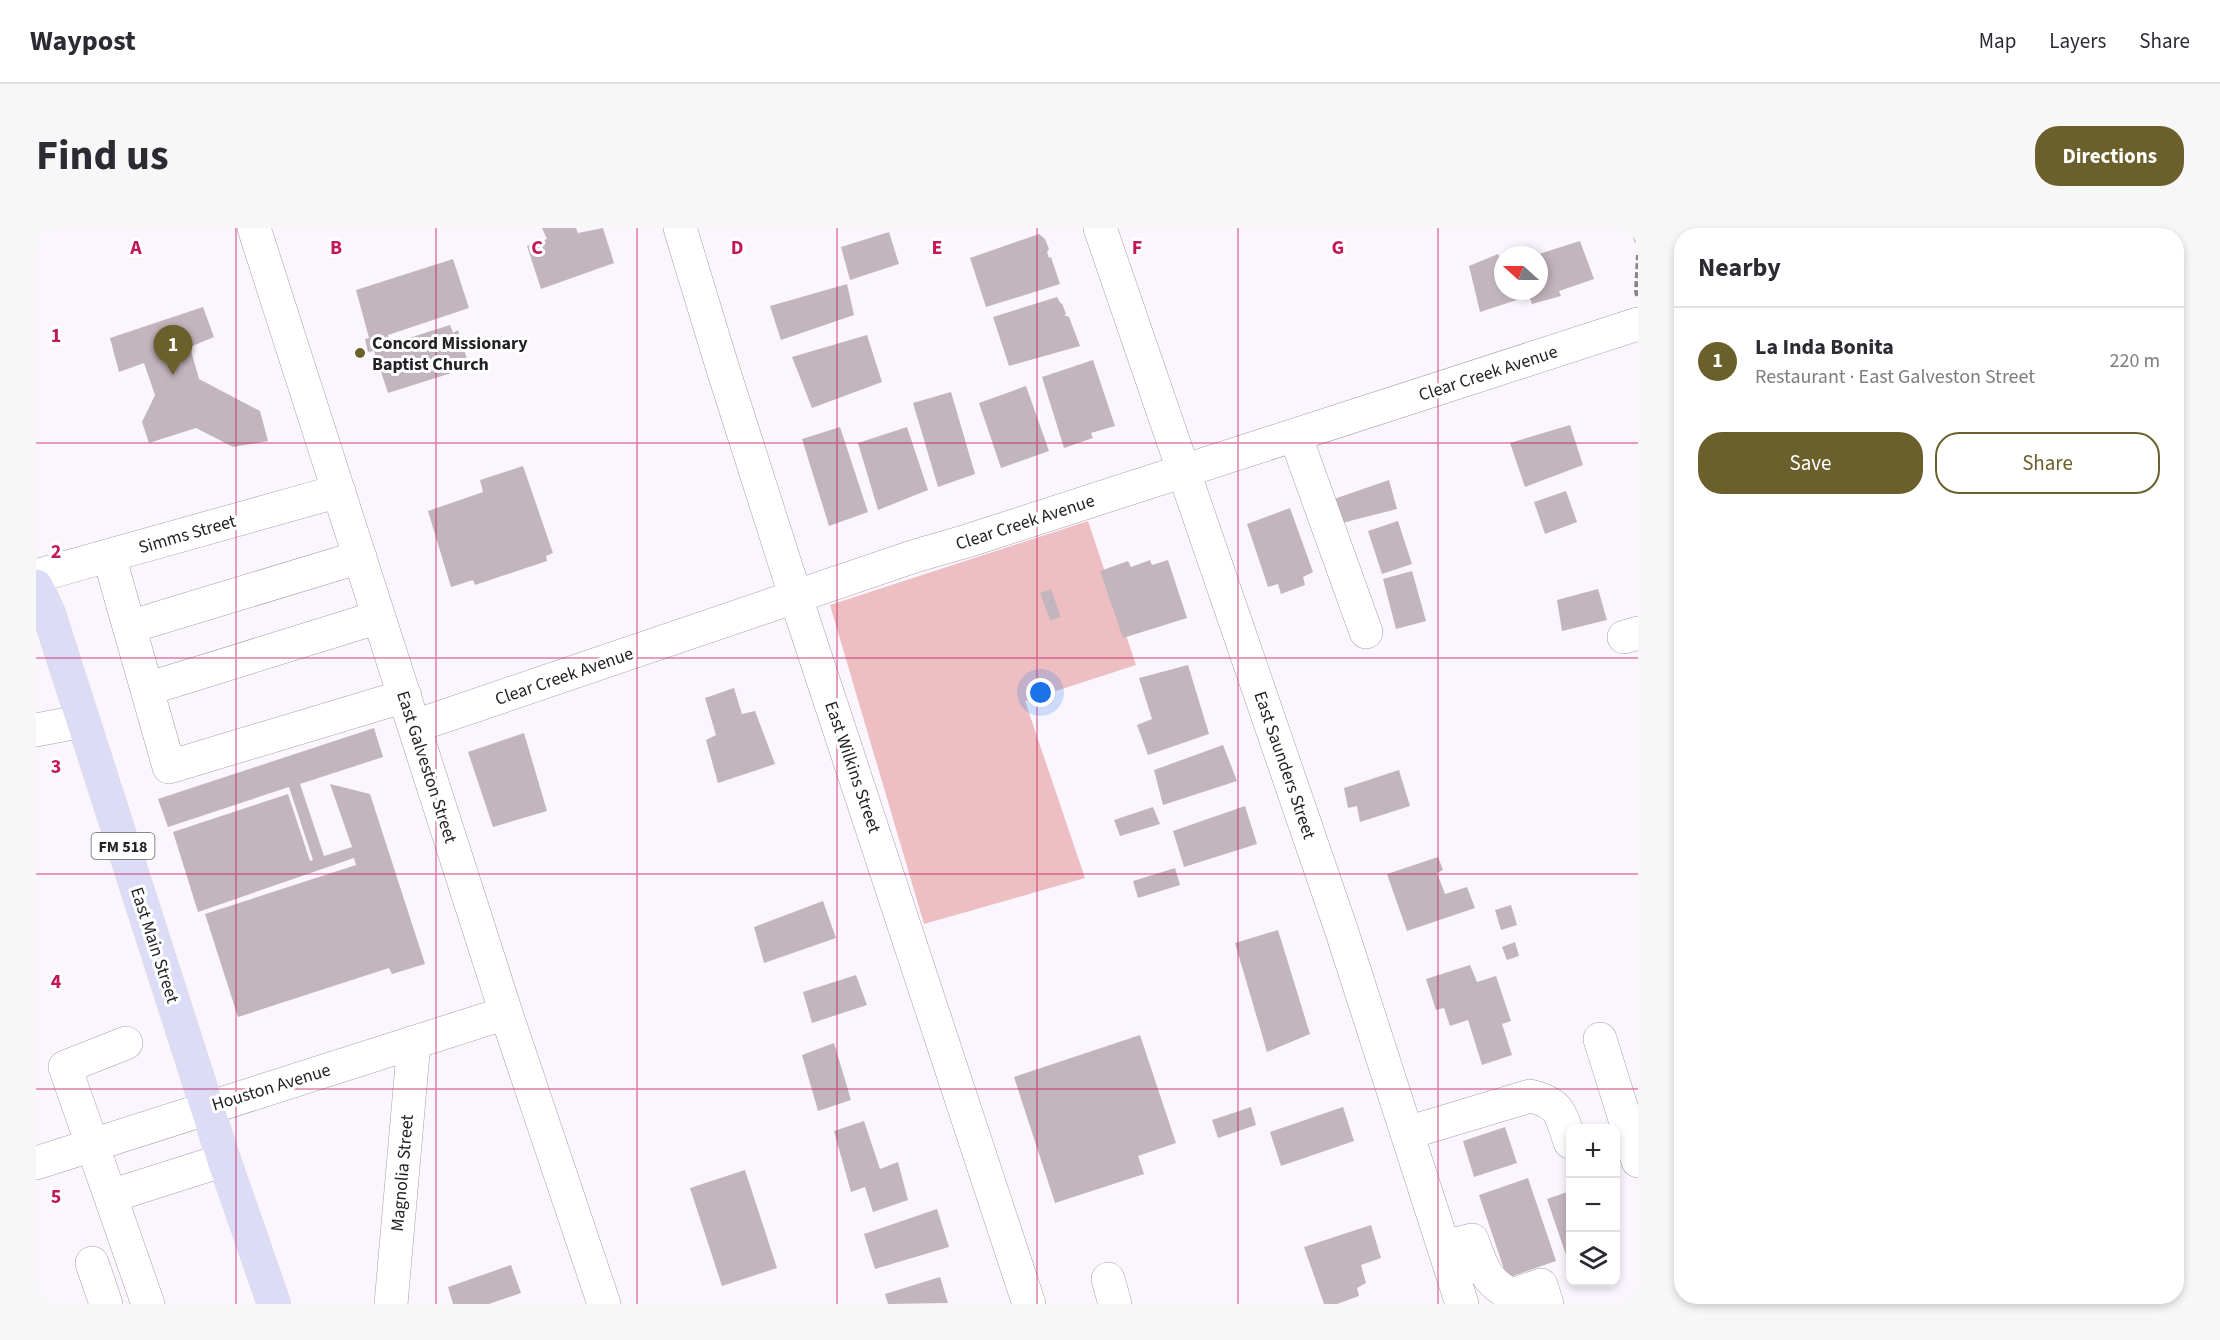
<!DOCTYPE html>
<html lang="en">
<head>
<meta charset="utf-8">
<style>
  :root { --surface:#fff; --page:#f7f7f7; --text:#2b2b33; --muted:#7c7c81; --line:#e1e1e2; --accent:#6b602c }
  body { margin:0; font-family:"Source Sans 3",sans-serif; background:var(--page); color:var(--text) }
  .controls { position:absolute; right:18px; bottom:18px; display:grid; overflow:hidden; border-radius:12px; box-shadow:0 3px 9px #0003 }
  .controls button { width:54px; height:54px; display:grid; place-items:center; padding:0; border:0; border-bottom:2px solid var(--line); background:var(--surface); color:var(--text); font:30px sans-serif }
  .compass { position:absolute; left:1458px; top:18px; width:54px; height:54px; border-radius:50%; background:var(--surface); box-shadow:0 3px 9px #0003; rotate:291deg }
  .you { position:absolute; left:1005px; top:465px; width:21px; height:21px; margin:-15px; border:4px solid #fff; border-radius:50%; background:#1a73e8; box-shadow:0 0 0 9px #1a73e833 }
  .badge { display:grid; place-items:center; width:39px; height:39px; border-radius:50%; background:var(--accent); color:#fff; font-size:20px; font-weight:700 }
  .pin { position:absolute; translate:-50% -50px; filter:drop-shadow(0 2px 3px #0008) }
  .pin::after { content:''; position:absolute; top:32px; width:21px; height:18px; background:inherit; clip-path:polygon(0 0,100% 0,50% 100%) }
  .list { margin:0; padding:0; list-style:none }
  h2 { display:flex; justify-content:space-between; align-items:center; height:78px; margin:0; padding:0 24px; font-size:26px }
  h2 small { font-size:20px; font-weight:400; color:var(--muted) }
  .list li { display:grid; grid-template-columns:39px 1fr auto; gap:18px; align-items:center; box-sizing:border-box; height:108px; padding:0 24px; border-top:2px solid var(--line) }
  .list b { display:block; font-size:22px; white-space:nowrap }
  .list p { margin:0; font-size:20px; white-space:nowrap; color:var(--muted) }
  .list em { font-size:20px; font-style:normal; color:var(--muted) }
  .actions { display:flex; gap:12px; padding:18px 24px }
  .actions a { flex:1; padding:14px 0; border:2px solid var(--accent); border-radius:24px; text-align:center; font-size:21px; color:var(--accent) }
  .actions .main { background:var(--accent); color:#fff }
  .icon { flex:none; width:33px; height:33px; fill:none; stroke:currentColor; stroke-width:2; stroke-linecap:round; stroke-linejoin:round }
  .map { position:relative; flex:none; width:1602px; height:1076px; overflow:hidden; border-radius:24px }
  header { display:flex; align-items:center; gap:36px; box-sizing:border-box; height:84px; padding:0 30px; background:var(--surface); border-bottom:2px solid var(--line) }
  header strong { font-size:28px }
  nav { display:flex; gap:33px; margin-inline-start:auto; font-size:21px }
  .intro { display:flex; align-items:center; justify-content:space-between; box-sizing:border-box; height:144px; padding:0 36px }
  h1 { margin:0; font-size:42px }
  .button { padding:15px 27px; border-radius:24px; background:var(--accent); color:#fff; font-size:21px; font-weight:700 }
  main { display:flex; gap:36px; padding:0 36px }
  aside { flex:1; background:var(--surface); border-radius:24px; box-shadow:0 3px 9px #0003 }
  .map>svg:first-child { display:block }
</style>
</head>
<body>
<header>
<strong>Waypost</strong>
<nav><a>Map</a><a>Layers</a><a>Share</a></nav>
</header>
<div class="intro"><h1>Find us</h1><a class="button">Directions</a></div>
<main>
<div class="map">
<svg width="1602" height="1076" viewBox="0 0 1602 1076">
  <rect width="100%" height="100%" fill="#fbf6fe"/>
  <path fill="#edbfc3" d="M1052 293 1100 437 989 473 1049 650 888 696 794 377Z"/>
  <path fill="#c3b5bd" d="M506 0H540L542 5 567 0 578 35 505 61 491 18 511 11Z
    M853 4 863 36 814 52 805 19Z
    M1003 6 1009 11 1013 21 1011 24 1013 30 1015 29 1024 56 950 79 934 30Z
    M1544 13 1558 51 1523 63 1525 68 1496 76 1493 68 1444 84 1433 38 1462 26 1467 38V63H1503V26Z
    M417 31 433 80 352 107 354 116 414 97 417 105 422 102 431 131 426 133 428 141 352 165 338 123 332 124 329 111 333 110 320 62Z
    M811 56 818 87 745 112 734 78Z
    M1021 69 1025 76 1026 75 1030 86 1028 87 1033 89 1044 118 973 138 957 89Z
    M167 79 178 109 154 119 163 151 224 183 232 213 197 219 160 200 113 215 106 194 119 167 108 135 83 144 74 110Z
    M831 107 846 154 776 180 756 129Z
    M1057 132 1079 198 1055 205 1057 210 1028 220 1006 149Z
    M990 158 1013 223 965 240 943 175Z
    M915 164 939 246 902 259 877 175Z
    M1534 197 1547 237 1489 259 1474 215Z
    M804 199 832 284 793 298 766 211Z
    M871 199 892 262 842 282 822 215Z
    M487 238 517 325 510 328 511 333 439 357 437 352 415 359 392 283 447 264 444 252Z
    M1353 252 1361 281 1306 295 1298 271Z
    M1530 263 1541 294 1509 306 1498 274Z
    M1254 280 1277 344 1267 349 1269 357 1245 366 1242 356 1232 359 1211 296Z
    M1362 293 1376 336 1346 346 1332 303Z
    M1114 332 1116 337 1132 332 1151 390 1087 410 1064 343 1092 333 1095 339Z
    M1376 343 1390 393 1360 401 1347 351Z
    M1015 361 1025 389 1014 392 1004 365Z
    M1562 361 1571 392 1526 403 1521 372Z
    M1152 437 1173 506 1112 527 1101 497 1116 491 1103 450Z
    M698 460 706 486 719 483 739 536 682 555 670 512 680 507 669 470Z
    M338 500 347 529 264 556 288 628 316 619 294 556 334 566 389 736 356 746 353 740 202 789 169 686 320 637 318 630 162 684 137 604 252 566 274 633 277 632 253 559 132 599 122 571Z
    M488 505 511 583 457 599 432 524Z
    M1187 517 1201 553 1127 577 1118 542Z
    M1363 542 1374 578 1324 594 1321 578 1312 580 1308 560Z
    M1209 578 1221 616 1148 639 1137 603Z
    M1117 579 1124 596 1084 608 1078 592Z
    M1402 629 1407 642 1401 645 1409 666 1431 659 1439 680 1371 703 1351 646Z
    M1139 640 1144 657 1102 670 1097 653Z
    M787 673 800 710 728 735 718 699Z
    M1475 677 1481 697 1465 702 1459 682Z
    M1242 702 1274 806 1231 824 1199 715Z
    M1479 714 1483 728 1471 732 1466 719Z
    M1434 737 1441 754 1460 748 1475 793 1466 796 1476 827 1446 837 1432 792 1414 798 1408 780 1400 782 1390 751Z
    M820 747 831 777 776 795 767 764Z
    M1104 807 1140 915 1102 928 1108 946 1019 975 978 849Z
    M798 815 815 872 782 883 766 827Z
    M1215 879 1220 897 1182 910 1176 892Z
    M1307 879 1318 913 1245 938 1234 904Z
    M828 893 844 941 862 934 872 972 837 984 829 959 815 964 798 903Z
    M1469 899 1481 935 1438 949 1427 913Z
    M709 942 741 1040 686 1058 654 960Z
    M1492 950 1520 1033 1471 1050 1443 967Z
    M1534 963V1029L1531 1030 1511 971Z
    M901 981 913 1019 839 1041 828 1006Z
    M1335 997 1345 1030 1325 1037 1330 1055 1321 1060 1323 1068 1301 1076H1288L1268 1019Z
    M475 1037 485 1065 453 1076H417L412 1059Z
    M904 1049 912 1075 852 1076 849 1066Z"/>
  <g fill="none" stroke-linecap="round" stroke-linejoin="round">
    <g stroke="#a69eaa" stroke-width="34">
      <path id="minor" d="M218 0 470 785 568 1076
        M644 0 686 138 760 370 993 1076
        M1064 0 1305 701 1426 1076
        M1259 207 1330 404
        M73 328 133 539 369 468
        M0 348 303 263
        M93 399 324 329
        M1588 409 1602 405
        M111 461 343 389
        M379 498 879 328 931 313 1602 96
        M0 502 47 493
        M1564 811 1602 933
        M90 815 29 839 112 1076
        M1371 905 1494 868C1525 875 1525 887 1534 914
        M0 935 470 785
        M75 968 188 932
        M1408 1019 1436 1012C1446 1038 1449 1054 1476 1067L1505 1057 1511 1076
        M56 1035 70 1076
        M1072 1051 1079 1076
        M355 1076 378 814"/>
    </g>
    <g stroke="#d8d7d8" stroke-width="34">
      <path id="major" d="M0 358 13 386 188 932 238 1076"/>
    </g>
    <path stroke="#89858b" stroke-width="4" stroke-dasharray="6 3" stroke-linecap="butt" d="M1595 0 1602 16
      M1601 68 1600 63 1602 27"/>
    <use href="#minor" stroke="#fff" stroke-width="33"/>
    <use href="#major" stroke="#dddcf7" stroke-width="33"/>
  </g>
  <path fill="none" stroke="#c2185b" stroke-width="1.5" stroke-opacity="0.55" d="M200 0V1076M400 0V1076M601 0V1076M801 0V1076M1001 0V1076M1202 0V1076M1402 0V1076M0 215H1602M0 430H1602M0 646H1602M0 861H1602"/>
  <circle fill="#6b602c" stroke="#fff" stroke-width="2" cx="324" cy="125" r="6"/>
  <g text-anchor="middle" stroke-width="6" stroke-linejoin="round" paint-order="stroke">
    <rect fill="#fff" stroke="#666468" stroke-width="1.5" x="55.5" y="605" width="63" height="26" rx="4.5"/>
    <g font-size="16" font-weight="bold" fill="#252227">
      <text x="87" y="624">FM 518</text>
    </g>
    <g font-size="18" font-weight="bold" fill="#252227" stroke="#fff" text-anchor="start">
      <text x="336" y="121">Concord Missionary<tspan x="336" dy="21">Baptist Church</tspan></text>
    </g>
    <g font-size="18" fill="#252227" stroke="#fff">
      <text transform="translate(1452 145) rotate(-18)" y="6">Clear Creek Avenue</text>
      <text transform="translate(989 294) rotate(-18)" y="6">Clear Creek Avenue</text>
      <text transform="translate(151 306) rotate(-16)" y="6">Simms Street</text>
      <text transform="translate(528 448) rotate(-19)" y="6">Clear Creek Avenue</text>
      <text transform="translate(1249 537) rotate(71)" y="6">East Saunders Street</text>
      <text transform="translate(391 539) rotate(72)" y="6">East Galveston Street</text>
      <text transform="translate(817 539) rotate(71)" y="6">East Wilkins Street</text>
      <text transform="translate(119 717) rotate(72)" y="6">East Main Street</text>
      <text transform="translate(235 859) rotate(-17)" y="6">Houston Avenue</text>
      <text transform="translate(366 945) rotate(-85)" y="6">Magnolia Street</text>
    </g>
  </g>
  <g font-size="20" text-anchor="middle" font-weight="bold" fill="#c2185b" stroke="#fff" stroke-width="6" stroke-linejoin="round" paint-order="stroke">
    <text x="100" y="26">A</text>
    <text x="300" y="26">B</text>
    <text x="501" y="26">C</text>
    <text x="701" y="26">D</text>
    <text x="901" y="26">E</text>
    <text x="1101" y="26">F</text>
    <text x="1302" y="26">G</text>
    <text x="20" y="114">1</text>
    <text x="20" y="330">2</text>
    <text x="20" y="545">3</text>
    <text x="20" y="760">4</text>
    <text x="20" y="975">5</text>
  </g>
</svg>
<div class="controls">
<button>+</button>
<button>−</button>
<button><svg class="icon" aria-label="layers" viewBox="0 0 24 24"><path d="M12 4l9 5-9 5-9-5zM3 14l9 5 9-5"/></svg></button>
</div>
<svg class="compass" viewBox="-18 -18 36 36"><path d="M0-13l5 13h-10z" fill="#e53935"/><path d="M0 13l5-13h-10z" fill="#7c7c81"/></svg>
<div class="you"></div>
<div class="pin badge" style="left:137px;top:147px">1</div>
</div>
<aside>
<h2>Nearby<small></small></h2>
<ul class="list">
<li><span class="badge">1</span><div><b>La Inda Bonita</b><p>Restaurant · East Galveston Street</p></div><em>220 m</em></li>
</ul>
<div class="actions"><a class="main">Save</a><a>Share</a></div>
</aside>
</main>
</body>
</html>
